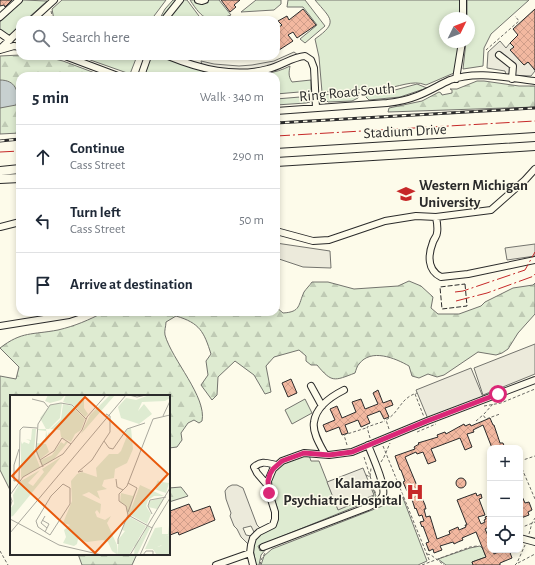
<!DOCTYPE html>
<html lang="en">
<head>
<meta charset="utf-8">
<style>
  :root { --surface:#fff; --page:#f6f6f7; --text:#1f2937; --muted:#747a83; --line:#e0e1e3 }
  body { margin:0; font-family:"Alegreya Sans",sans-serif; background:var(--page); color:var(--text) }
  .controls { position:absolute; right:12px; bottom:12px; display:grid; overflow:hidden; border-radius:8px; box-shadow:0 2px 6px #0003 }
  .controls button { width:36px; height:36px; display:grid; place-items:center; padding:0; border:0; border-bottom:1px solid var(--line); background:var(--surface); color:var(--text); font:20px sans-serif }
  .compass { position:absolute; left:439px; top:12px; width:36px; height:36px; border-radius:50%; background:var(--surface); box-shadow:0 2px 6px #0003; rotate:47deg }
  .stop { position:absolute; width:12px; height:12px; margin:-9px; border:3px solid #db2777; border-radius:50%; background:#fff }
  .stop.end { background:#db2777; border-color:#fff; box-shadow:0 1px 4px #0008 }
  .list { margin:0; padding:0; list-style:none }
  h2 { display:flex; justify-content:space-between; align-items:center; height:52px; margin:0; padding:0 16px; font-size:17px }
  h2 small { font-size:13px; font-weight:400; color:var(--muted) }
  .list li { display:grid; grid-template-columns:26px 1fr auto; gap:12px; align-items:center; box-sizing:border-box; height:64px; padding:0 16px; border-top:1px solid var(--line) }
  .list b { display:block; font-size:15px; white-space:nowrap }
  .list p { margin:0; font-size:13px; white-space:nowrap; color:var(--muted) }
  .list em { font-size:13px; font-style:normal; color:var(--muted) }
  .icon { flex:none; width:22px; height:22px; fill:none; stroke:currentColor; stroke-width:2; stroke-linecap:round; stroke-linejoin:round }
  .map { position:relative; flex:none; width:535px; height:565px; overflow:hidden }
  .search { position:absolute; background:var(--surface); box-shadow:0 2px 6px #0003; left:16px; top:16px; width:264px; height:44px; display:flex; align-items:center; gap:10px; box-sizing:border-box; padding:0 14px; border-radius:12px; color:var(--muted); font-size:15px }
  .panel { position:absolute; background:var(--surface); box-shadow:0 2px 6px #0003; left:16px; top:72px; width:264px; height:244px; border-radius:12px }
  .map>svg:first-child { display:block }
</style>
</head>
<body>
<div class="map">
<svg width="535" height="565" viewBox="0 0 535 565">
  <defs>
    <pattern id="forest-firs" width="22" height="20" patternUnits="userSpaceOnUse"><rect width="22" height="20" fill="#deebd1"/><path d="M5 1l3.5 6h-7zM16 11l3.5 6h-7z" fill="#bfcab4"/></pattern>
    <pattern id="building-cross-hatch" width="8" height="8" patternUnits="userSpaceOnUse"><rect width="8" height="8" fill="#f2b8a0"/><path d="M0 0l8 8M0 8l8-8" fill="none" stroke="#d09e8a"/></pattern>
  </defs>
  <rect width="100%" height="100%" fill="#fdfbea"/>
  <path fill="#deebd1" stroke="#74746e" d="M23 0 47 1 26 20H20V25L10 35 8 36 0 31V22Z
    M62 0H166L151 20H54L52 9Z
    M173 0H187L202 20H159L165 9Z
    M190 0H219L231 15C208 23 203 20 190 0Z
    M256 0H281V4L274 10 241 12Z
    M288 0H305L325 26 305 43 300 39 317 25 303 7H287Z
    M315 0H461V18H445V42H460L454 73 426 85C412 79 398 88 384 88 363 89 343 91 322 92L319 57 315 39C339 22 331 19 315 0Z
    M467 0H529L491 34 484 48 483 66 463 69 466 42H469V18H467Z
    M79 56H137L130 74Z
    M145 56H162L191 67 212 74 223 76H138Z
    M290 66C289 72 288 76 292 82L311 80V91L276 94V76H240C257 75 275 74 290 66Z
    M417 84 427 88 400 97 369 100 366 97 365 92 395 90Z
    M359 92 358 98 352 101 328 102 323 97V95Z
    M312 96 310 102 306 103 276 105V99Z
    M305 399 312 413 292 424 285 410Z
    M305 455H309L311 461H319L338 509 374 496 371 488 373 489 376 496 372 500 258 546 260 551 266 547V549L261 555 259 565H256C255 559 253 552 253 546 254 535 270 526 278 520 279 511 276 504 273 495 264 468 285 462 305 455Z
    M403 498 427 561 418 565H261L264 556 272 549Z
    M480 546 483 549 486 557 472 562 473 565H446L438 559 470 548Z"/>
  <path fill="url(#forest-firs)" stroke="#74746e" d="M20 55V56H42L63 61 103 76H20V133L0 134V56Z
    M477 81H484L519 86H535V107L388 112 389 108 422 101 439 92 441 93 442 95 452 93V90L450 89H457Z
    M409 281 421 286 433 297 431 308 438 314H459L481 306 485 302 513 288 533 285 535 283V314L518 333 508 349 502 353 496 355 478 352 444 375 437 377 428 374 419 378 412 376 409 366C395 358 371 348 359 364 357 366 356 370 355 373 334 381 332 383 317 365H311L306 361V356L299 350 274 357 266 366 271 392 265 394 254 375 235 361 218 377 217 395 212 400 201 385 208 375 206 361 211 354C204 332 200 323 176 316L166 322C166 326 164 331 165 335 172 360 207 397 202 421L199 423 194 420 188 423 181 433 182 440 177 447 169 448V396H11V492L0 470V376L16 379 19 367 0 348C22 331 32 335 58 330 75 326 89 320 104 312H276V307L283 313C301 312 298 305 304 292 306 289 310 285 312 282H328L354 289 398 286Z
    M181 487 188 496 169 502V488Z
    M78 554H137L132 565H82Z"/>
  <path fill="#eceadb" stroke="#74746e" d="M500 41 506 48 510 43 514 47 511 50 524 65 528 62 532 66 535 71 531 76 506 75 505 71 487 68 488 52Z
    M294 52 298 55 267 67 247 70 220 69 202 65 201 61 214 64 239 66 252 65 274 61Z
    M276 243 330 251 331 268 303 267 276 258Z
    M535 244V256L507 260 505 248Z
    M535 344V374L483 395 474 368Z
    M471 368 483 397 428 419 416 390Z
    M363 468 374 495 338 510 327 482Z
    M232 485H237L243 488 257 525 260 528 254 532 251 526 243 528 246 535 251 536 248 544 241 537 237 529 234 526 230 516 231 513 226 499 225 491 228 487Z"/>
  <path fill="#c7d0d0" stroke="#74746e" d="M0 80C15 80 20 91 16 105L0 108Z"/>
  <path fill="url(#building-cross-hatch)" stroke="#2b2b2b" d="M0 0H12L5 7 4 5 0 6Z
    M221 0H240L234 5 236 7 230 12Z
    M303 9 316 25 297 38 293 32 288 35 293 41 276 52V29L282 25 278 21 287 16 289 20Z
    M535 9V70L528 62 524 65 510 50 514 47 510 43 518 35 513 29Z
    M218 56H255V58L218 57Z
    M291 379 297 393 288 397 282 383Z
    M378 390 383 403 391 400 393 405 385 408 389 417 384 419 380 411 367 416 370 423 361 427 358 420 345 425 348 433 342 435 339 427 326 432 323 425 335 420 330 409 337 406 342 418 356 412 352 402 361 399 365 409 378 404 373 393Z
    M490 418 493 425H494L500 443H503L505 448H492L483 425 473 430 474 432 467 434 472 447 465 450 460 438 431 449 436 461 428 464 423 452 417 454 416 452 405 457 425 505 426 509H424L426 517 430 516 437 539 450 534 449 531 458 527 459 530 466 527 465 525H467L457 500 476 493 477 496 481 494 482 498 479 499 485 515 478 517 481 524 485 522 484 520 486 519 485 517 488 516V518H490V526L485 529 490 540V550H493L494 554 503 550H509L512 558 500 563V565H473L472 562 486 557 476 532 462 538 463 540 458 542 454 544 453 542 440 546 442 550 434 553 433 549 429 551 426 543 429 542 423 526 422 527 420 522 424 521 422 515 419 516 416 508 415 509 409 490 407 491 403 482 405 481 401 470H400L395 456 415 449 414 447 419 444 418 443 438 437 437 435 445 432 446 434 464 424 465 426 470 424 471 426Z
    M456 483a5 5 0 1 1 10 0a5 5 0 1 1-10 0Z
    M520 492 525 503 529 502 532 510 528 512 529 515 521 518 520 515Z
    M189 504 193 512 210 506 215 520 179 535 178 532 170 535 169 513H171L170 511Z"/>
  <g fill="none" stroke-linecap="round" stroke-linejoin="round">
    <g stroke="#2b2b2b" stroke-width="8">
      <path id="minor" d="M198 0 202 1 205 0
        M463 0V18
        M0 17 19 0
        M32 20 54 0
        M164 20 180 0
        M0 33 10 40
        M0 49 20 30
        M0 50 14 46 20 47
        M499 55 513 66 512 79
        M65 56 118 76
        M168 56C200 69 234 78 268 69 281 66 292 57 305 56L311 60 314 68 316 108
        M141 76 148 56
        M456 79 462 42
        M276 111 387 103C397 102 407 100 417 96 428 92 439 85 450 80 477 70 507 78 535 81
        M436 217 491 210 525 180 535 169
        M0 227 20 222
        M276 231 313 241 329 240 385 221 416 216 436 217C437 222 438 228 437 233 437 236 434 239 433 242 428 255 427 270 441 277L468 274 535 260
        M0 326 69 315 78 312
        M311 386 322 406
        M325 454C320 445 312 432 314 422 316 407 332 396 344 390
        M269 487 257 473 254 467C262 460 267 463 276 465
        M520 538 535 542
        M263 547 368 507C374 504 381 501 383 495 386 486 372 455 368 445
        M216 565 250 553
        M253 565 250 553 251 545 253 538 259 532 273 525 275 519V512L269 493 268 481 273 469 282 461 304 453 329 455 352 452 427 421 535 380"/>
    </g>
    <g stroke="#2b2b2b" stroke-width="10">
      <path id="major" d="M276 153 535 137
        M276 162 535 146
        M0 171 20 169
        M0 179 20 178"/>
    </g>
    <path stroke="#6a6964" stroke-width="1" stroke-dasharray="3 2" stroke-linecap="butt" d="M51 11 53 20
      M486 50 519 21 515 16
      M415 394 424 417
      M484 406 501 403 535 389
      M484 414 493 404
      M476 421 483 415 486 419 500 414
      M389 429 386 420C400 412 400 398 417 393
      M417 432 436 424
      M370 438 367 427 385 421
      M347 445 344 435 366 428
      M383 446 430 562
      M364 457 376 495
      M520 461 535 456
      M381 462 384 457 390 443
      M520 464 535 499
      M366 475 370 477 371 468
      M383 505 404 497
      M520 528 535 522
      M529 534 532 523 535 518
      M0 551 8 565
      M427 554 431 555 444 565
      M518 563 535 554
      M260 565 261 560 265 553
      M422 565 470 547 477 546
      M515 565 517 563 525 545"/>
    <use href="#minor" stroke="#fdfbea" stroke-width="6"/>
    <use href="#major" stroke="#fdfbea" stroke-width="8"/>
    <g stroke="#2b2b2b" stroke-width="3">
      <path id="rail" d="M276 123 535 108
        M0 141 20 139"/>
    </g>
    <use href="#rail" stroke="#fdfbea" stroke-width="1.5" stroke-dasharray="4.5" stroke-linecap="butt"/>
    <path stroke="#2b2b2b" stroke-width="1" stroke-dasharray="5 2" stroke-linecap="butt" d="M465 284 467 306 442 309 440 287Z"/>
    <path stroke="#c62828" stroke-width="1" stroke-dasharray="14 3 2 3" stroke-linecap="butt" d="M276 136 535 121
      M0 152 20 151
      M455 292 463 291 525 270 535 252
      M456 301 487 293 534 276 535 274"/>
  </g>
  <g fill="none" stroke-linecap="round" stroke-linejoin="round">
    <path stroke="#db2777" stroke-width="5" d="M269 493 268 481 270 474 273 469 282 461 304 453 329 455 352 452 427 421 498 394"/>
  </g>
  <defs>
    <g id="university-bare" transform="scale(1.38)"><path d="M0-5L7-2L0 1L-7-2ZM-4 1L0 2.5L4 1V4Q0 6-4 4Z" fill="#c62828" stroke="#fdfbea" stroke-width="2.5" paint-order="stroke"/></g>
    <g id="hospital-bare" transform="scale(1.38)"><path d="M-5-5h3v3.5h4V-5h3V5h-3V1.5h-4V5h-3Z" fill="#c62828" stroke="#fdfbea" stroke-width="2.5" paint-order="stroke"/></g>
  </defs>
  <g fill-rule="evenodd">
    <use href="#university-bare" x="406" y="194"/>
    <use href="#hospital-bare" x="415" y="492"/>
  </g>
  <g text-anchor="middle" stroke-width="3" stroke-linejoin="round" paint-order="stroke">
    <g font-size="15" fill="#2b2b2b" stroke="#fdfbea">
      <text transform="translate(347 92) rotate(-5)" y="5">Ring Road South</text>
      <text transform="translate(405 131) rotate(-3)" y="5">Stadium Drive</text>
    </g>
    <g font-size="15" font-weight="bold" fill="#2b2b2b" stroke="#fdfbea" text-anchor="start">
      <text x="419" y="190">Western Michigan<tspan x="419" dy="17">University</tspan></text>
      <text x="402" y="488" text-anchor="end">Kalamazoo<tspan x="402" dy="17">Psychiatric Hospital</tspan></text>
    </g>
  </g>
  <g transform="translate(10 395)">
    <rect width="160" height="160" fill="#fdfbea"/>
    <path d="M56 0H74V13L78 19 75 22 63 10 53 7ZM52 8 50 23 39 34H36L30 23 40 10ZM53 9 62 11 75 24 71 35 65 39 61 47 51 42 50 35 40 34 51 24ZM22 34H26L24 57 30 72 11 83V46L12 49 14 47 19 49 20 46 16 44 21 45ZM28 34H36L37 41 39 37 41 40 35 48 36 36 28 35 27 48 36 49 32 54 36 49 39 57 44 53 29 65 25 55 28 53 26 52ZM56 46 58 47 44 64 32 71 29 66 42 60 51 47 54 49ZM148 85 151 89 152 87 159 88 156 98 144 94ZM130 90 154 101H144L138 105 136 111 141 119 137 129 117 118 116 111 110 107 111 98 123 101 126 93 120 117ZM150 103 154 104 147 114 138 112 140 106ZM118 121 136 131 119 160H108V145L115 136 112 135ZM159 130 160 140 156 141 154 149 143 154H135L145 133 152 132V139H158ZM137 131 140 133 127 160H124L125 148 132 142Z" fill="#deebd1"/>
    <path d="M38 0H55L51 5 40 8 35 6ZM100 0H105L71 39 80 20ZM139 0H160V3L155 6 132 7 128 16 134 9 142 19 129 29 111 23 108 12 116 3 126 5ZM121 33 123 54 117 68 105 74 104 83 94 85 92 91 97 94 87 96 90 104 79 97 72 100 91 109 90 119 87 115 85 117 87 122 95 125 101 121 97 128 107 150 108 160 102 156 98 147 93 145 77 147 68 144 67 149 64 151 53 148 56 142 54 135 60 130 53 128 62 106 61 86 67 79 72 77 87 82 86 73 99 59H108L111 56 117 41 115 36ZM51 62 3 121 0 122V114L4 109 3 100 11 86 30 75 18 88 23 91 34 77 32 74ZM160 140V160H147L142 153 151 151 156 141Z" fill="#deebd1"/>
    <path fill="none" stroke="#a9a89e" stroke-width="1" d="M119 0 127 2 136 0M22 4 34 7 38 12M153 21 160 6M94 46 100 37V21L96 19M30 65 44 56 52 43 61 49M33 72 26 55 28 29 40 10 51 8 62 10 76 24M73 76 68 77 82 65 94 46 99 53 103 54 117 34 135 28M106 84 107 92 113 95M9 85 4 86V70L9 54M9 86 10 35 13 32 27 33M118 88 127 93 118 117M53 89 60 93V109L40 140 28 132 26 126 41 101ZM0 100 13 82 53 59 72 35 77 22 96 0M0 113 2 106 0 100M142 119 138 111 140 105 156 102M118 120 142 133M35 121 31 128 37 133 35 137M0 124 49 150 92 160M32 125 39 129 37 133M0 138 116 0M108 149V144L118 120 116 111 109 106V99L117 91 143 24 160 20M120 160 160 93M130 160 143 131 160 103M133 160 136 156H143V160"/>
    <path fill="#e8590c" fill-opacity="0.15" stroke="#e8590c" stroke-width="2" d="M75 2 158 79 85 158 2 81Z"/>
    <rect width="160" height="160" fill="none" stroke="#2b2b2b" stroke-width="2"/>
  </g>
</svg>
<div class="controls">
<button>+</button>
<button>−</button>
<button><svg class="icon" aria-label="locate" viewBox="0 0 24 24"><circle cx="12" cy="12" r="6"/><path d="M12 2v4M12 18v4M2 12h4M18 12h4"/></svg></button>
</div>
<svg class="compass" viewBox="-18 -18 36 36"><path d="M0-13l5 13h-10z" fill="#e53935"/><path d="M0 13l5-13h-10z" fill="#747a83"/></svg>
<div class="stop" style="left:498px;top:394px"></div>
<div class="stop end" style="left:269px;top:493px"></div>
<div class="search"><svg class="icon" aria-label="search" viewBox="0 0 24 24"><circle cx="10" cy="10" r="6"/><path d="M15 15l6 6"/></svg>Search here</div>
<section class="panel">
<h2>5 min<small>Walk · 340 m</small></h2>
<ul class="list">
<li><svg class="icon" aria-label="ahead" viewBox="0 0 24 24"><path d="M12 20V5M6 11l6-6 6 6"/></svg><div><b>Continue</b><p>Cass Street</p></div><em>290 m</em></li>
<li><svg class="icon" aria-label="left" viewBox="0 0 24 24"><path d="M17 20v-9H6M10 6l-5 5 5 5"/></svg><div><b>Turn left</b><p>Cass Street</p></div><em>50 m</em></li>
<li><svg class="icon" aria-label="arrive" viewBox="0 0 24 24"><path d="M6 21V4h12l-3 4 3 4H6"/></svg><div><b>Arrive at destination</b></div></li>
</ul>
</section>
</div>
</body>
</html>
